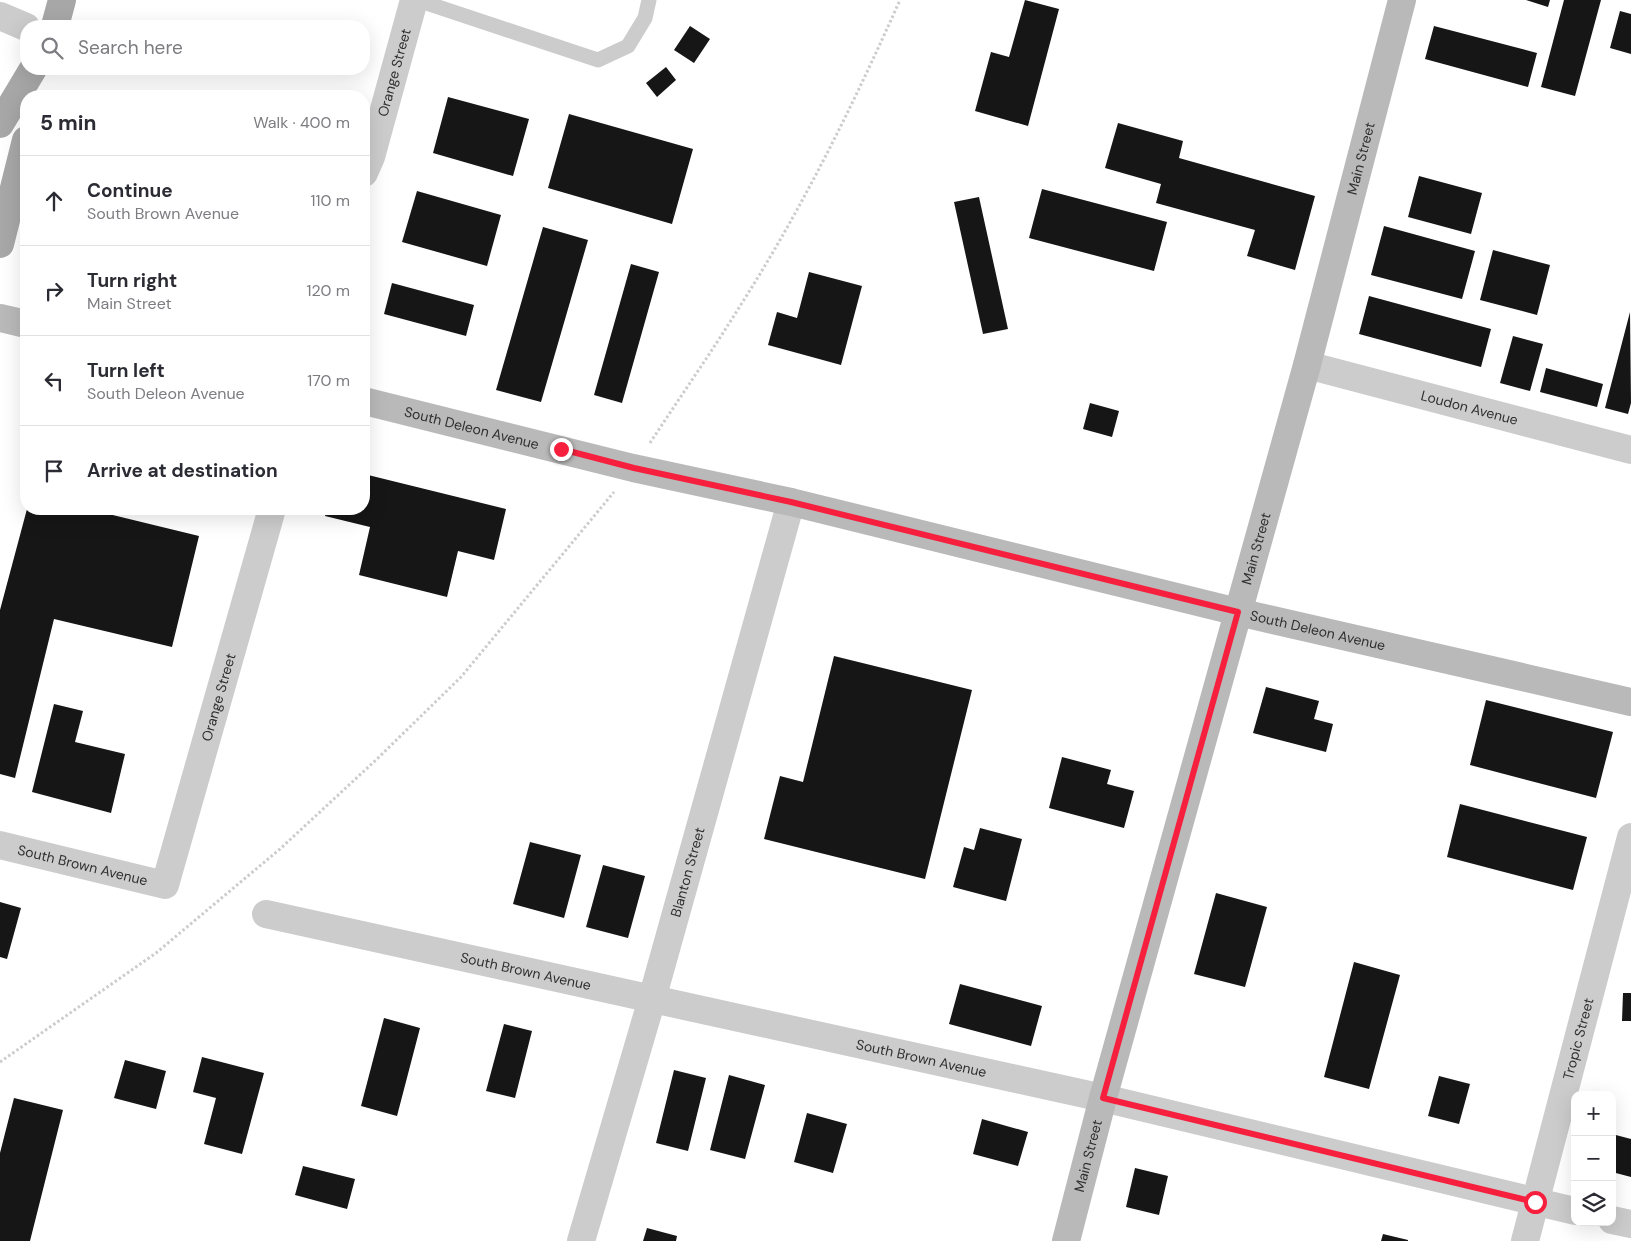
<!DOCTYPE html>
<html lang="en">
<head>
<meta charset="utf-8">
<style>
  :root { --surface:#fff; --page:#f2f2f3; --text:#2b2b33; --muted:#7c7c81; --line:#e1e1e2 }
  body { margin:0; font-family:"DM Sans",sans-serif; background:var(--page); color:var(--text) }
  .controls { position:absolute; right:15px; bottom:15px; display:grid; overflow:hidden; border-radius:10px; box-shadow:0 5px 20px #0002 }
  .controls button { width:45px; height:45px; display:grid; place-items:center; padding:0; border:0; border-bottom:1px solid var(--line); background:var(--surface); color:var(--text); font:25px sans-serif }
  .stop { position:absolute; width:15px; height:15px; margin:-11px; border:4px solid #f6203e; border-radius:50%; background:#fff }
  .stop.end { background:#f6203e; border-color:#fff; box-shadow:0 1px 5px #0008 }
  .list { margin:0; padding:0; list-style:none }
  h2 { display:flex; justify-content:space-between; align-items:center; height:65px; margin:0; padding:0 20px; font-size:21px }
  h2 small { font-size:16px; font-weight:400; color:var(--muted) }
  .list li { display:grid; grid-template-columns:32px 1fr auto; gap:15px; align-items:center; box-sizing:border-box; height:90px; padding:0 20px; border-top:1px solid var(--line) }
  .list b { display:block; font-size:19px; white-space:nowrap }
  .list p { margin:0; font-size:16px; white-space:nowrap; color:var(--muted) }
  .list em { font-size:16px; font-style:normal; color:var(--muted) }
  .icon { flex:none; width:28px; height:28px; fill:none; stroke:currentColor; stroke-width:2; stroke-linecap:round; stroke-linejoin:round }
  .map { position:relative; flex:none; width:1631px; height:1241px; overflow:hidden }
  .search { position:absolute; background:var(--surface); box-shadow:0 5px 20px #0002; left:20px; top:20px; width:350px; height:55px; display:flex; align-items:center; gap:12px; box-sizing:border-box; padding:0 18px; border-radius:20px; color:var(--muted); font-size:19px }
  .panel { position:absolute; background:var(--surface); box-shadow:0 5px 20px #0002; left:20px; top:90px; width:350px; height:425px; border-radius:20px }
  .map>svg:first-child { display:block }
</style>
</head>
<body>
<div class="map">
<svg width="1631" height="1241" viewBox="0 0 1631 1241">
  <rect width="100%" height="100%" fill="#fff"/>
  <path fill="#161616" d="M1025 0 1059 9 1028 126 975 111 991 52 1009 57Z
    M1526 0H1550L1548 7Z
    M1564 0H1601L1575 96 1541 87Z
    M1620 11 1631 14V54L1610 48Z
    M690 26 710 39 694 63 674 50Z
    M1434 26 1537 53 1528 87 1425 59Z
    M666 67 676 80 657 97 646 83Z
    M448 97 529 119 513 176 433 153Z
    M569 114 693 149 672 224 548 188Z
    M1118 123 1183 141 1179 158 1315 196 1295 270 1247 256 1255 230 1156 203 1161 184 1105 168Z
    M1419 176 1482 193 1471 234 1408 217Z
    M1042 189 1167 222 1154 271 1029 238Z
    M417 191 501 215 487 266 402 242Z
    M979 197 1008 329 983 334 954 202Z
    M1384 226 1475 251 1462 299 1371 275Z
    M543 227 588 240 541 402 496 390Z
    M1493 250 1550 265 1537 315 1480 300Z
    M631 264 659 272 622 403 594 395Z
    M809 272 862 286 841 365 768 345 777 312 797 318Z
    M392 283 474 305 466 336 384 314Z
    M1369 296 1491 329 1481 367 1359 334Z
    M1630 312 1631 403 1628 414 1605 408Z
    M1513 336 1543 344 1530 391 1500 383Z
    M1546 368 1603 384 1597 407 1540 392Z
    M1090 403 1119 411 1112 437 1083 429Z
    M364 474 506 509 494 560 458 551 447 597 359 575 370 527 325 516 327 509H364Z
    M27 509H88L199 536 172 647 54 619 15 778 0 774V610Z
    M834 656 972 690 925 879 764 839 780 776 803 782Z
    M1266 687 1319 701 1314 719 1333 724 1326 752 1253 733Z
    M1486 700 1613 732 1596 798 1470 765Z
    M54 704 83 711 75 742 125 754 111 813 32 792Z
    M1062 757 1111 770 1107 784 1134 791 1124 828 1049 808Z
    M1460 804 1587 837 1573 890 1447 857Z
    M980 828 1022 839 1006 901 953 887 964 847 974 850Z
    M530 842 581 855 564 918 513 904Z
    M603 865 645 876 628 938 586 927Z
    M1216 893 1267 907 1245 987 1194 974Z
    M0 902 21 908 7 959 0 957Z
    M1354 962 1400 975 1369 1089 1324 1077Z
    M960 984 1042 1006 1031 1046 949 1024Z
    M1623 993H1631V1021H1622Z
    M384 1018 420 1028 397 1116 361 1106Z
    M504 1024 532 1031 515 1098 486 1091Z
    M202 1057 264 1073 242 1154 204 1144 216 1098 193 1092Z
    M125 1060 166 1071 156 1109 114 1098Z
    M674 1070 706 1078 688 1151 656 1143Z
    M729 1075 765 1085 745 1159 710 1150Z
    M1439 1076 1470 1084 1459 1124 1428 1116Z
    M14 1098 63 1110 30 1241H0V1153Z
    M807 1113 847 1124 833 1173 794 1162Z
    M982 1119 1028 1132 1018 1166 973 1154Z
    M1612 1134 1631 1139V1177L1612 1172Z
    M303 1166 355 1179 347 1209 295 1195Z
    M1135 1168 1168 1176 1159 1215 1126 1207Z
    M647 1228 677 1236 676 1241H643Z
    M1383 1234 1408 1240V1241H1381Z"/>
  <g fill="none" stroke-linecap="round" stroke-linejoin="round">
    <path stroke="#ccc" stroke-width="3" stroke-dasharray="2.5 2.5" stroke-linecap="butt" d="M650 443C680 397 711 353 740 306 802 209 853 105 900 0
      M0 1062 156 953 280 849 377 759 461 677 614 492"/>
    <path stroke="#ccc" stroke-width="15" d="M417 0 598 60 628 46 645 18 649 0"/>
    <g stroke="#ccc" stroke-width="28">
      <path d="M0 16 26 27"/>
      <path id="s1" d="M364 173 371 157 414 0"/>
      <path id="s2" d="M1307 365 1631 450"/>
      <path id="s3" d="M0 845 165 885 272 509"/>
      <path id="s4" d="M266 914 1103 1098 1575 1211"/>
      <path d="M1612 1220 1631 1224"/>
      <path id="s5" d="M581 1241 652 999 791 502"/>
      <path id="s6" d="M1525 1241 1631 837"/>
    </g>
    <g stroke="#b9b9b9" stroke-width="28">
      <path d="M0 318 26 324"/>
      <path id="s7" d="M364 401 633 468 791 502 1238 612 1631 702"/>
      <path id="s8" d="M1066 1241 1103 1098 1307 365 1402 0"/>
    </g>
    <path stroke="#a7a7a7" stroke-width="28" d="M55 26 62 0
      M0 124 33 69
      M0 244 26 140"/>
  </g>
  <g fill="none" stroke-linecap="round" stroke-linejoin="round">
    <path stroke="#f6203e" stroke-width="6" d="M561 449 634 468 791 502 1238 612 1103 1098 1535 1202"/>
  </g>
  <g text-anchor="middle" stroke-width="5" stroke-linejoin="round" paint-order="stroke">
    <g font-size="14" fill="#2f2f2f" stroke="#fff">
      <text dy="5" stroke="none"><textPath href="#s1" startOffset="105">Orange Street</textPath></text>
      <text dy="5" stroke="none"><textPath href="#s8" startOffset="1122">Main Street</textPath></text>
      <text dy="5" stroke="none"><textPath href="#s2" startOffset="168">Loudon Avenue</textPath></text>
      <text dy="5" stroke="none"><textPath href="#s7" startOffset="111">South Deleon Avenue</textPath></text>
      <text dy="5" stroke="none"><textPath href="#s8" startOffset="718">Main Street</textPath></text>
      <text dy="5" stroke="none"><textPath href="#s7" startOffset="981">South Deleon Avenue</textPath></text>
      <text dy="5" stroke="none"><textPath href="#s3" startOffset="365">Orange Street</textPath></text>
      <text dy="5" stroke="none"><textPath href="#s3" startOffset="85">South Brown Avenue</textPath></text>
      <text dy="5" stroke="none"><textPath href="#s5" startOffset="384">Blanton Street</textPath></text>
      <text dy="5" stroke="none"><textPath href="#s4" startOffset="266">South Brown Avenue</textPath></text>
      <text dy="5" stroke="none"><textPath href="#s6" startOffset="209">Tropic Street</textPath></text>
      <text dy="5" stroke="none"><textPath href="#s4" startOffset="671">South Brown Avenue</textPath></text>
      <text dy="5" stroke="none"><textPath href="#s8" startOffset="88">Main Street</textPath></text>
    </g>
  </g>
</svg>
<div class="controls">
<button>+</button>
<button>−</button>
<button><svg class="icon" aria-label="layers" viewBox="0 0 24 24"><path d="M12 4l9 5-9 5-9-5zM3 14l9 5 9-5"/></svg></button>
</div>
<div class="stop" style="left:1535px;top:1202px"></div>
<div class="stop end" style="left:561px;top:449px"></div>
<div class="search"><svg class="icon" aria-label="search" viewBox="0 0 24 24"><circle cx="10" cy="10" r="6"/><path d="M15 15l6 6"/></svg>Search here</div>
<section class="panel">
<h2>5 min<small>Walk · 400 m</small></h2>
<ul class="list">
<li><svg class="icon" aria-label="ahead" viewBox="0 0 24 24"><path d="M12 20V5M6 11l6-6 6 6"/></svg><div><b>Continue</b><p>South Brown Avenue</p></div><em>110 m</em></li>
<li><svg class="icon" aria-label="right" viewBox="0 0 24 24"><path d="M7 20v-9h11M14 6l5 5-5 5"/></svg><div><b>Turn right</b><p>Main Street</p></div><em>120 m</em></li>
<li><svg class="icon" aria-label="left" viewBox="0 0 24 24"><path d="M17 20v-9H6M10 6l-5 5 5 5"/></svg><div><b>Turn left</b><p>South Deleon Avenue</p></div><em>170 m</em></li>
<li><svg class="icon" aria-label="arrive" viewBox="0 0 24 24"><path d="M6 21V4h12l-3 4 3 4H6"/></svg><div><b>Arrive at destination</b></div></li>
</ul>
</section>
</div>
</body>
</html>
